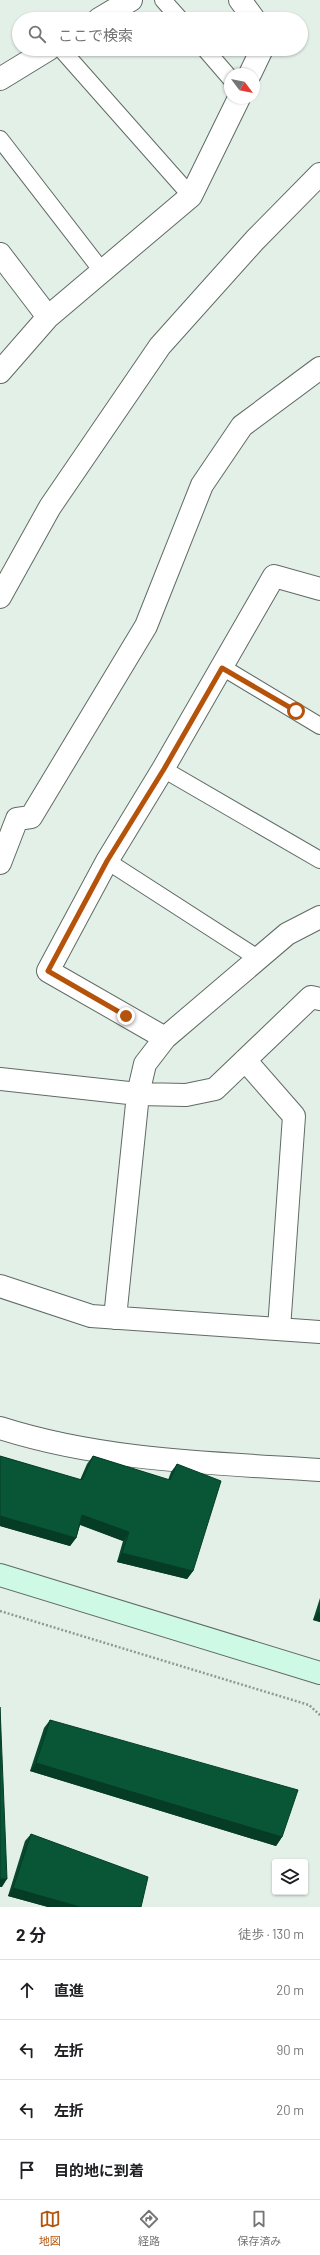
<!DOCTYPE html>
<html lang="ja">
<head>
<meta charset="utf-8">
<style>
  :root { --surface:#fff; --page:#f2f2f2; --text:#202124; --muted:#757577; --line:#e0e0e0; --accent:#b45309 }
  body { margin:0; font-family:Barlow,"Noto Sans JP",sans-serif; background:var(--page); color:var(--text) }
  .controls { position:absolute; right:12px; bottom:12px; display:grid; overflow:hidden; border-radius:4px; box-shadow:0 1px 3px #0004 }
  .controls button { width:36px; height:36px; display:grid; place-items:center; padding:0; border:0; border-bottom:1px solid var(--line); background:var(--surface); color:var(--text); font:20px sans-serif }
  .compass { position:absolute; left:224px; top:68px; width:36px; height:36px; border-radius:50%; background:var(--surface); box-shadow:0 1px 3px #0004; rotate:122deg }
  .stop { position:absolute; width:12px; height:12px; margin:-9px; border:3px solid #b45309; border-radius:50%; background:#fff }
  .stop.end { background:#b45309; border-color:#fff; box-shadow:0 1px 4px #0008 }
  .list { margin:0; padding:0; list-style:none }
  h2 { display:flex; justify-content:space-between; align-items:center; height:52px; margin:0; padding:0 16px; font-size:17px }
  h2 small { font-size:13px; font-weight:400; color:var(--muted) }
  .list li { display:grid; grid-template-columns:26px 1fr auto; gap:12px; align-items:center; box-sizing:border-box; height:60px; padding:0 16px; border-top:1px solid var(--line) }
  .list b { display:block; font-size:15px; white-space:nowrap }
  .list em { font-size:13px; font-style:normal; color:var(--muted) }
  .icon { flex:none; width:22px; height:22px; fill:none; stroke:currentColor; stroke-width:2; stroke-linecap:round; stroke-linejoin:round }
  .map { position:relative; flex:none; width:320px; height:1907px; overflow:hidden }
  .search { position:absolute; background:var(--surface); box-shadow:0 1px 3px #0004; left:12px; right:12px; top:12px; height:44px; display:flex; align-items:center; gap:10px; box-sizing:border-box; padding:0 14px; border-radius:22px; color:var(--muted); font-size:15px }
  .sheet { height:292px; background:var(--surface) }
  nav { display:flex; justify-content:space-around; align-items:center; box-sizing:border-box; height:56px; border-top:1px solid var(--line); background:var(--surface); font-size:11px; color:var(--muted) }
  nav a { display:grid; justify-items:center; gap:2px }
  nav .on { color:var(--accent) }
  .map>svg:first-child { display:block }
</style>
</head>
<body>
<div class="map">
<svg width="320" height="1907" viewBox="0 0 320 1907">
  <rect width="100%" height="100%" fill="#e3f0e8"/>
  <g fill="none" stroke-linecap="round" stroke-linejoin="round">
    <g stroke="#606b65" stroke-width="18">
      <path id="lane" d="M163 0 180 19
        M61 49 191 196
        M205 49 230 78
        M0 139 102 271
        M222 667 320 726
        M163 769 320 860
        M107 861 259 959"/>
    </g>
    <g stroke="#606b65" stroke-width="24">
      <path id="street" d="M240 0 254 19
        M99 19 131 0
        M250 74 262 49
        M0 79 49 49
        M0 254 48 317
        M0 372 48 317 191 196 239 98
        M0 597 50 507 160 346 255 240 320 174
        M0 863 17 819 31 817 146 626 202 485 242 426 320 368
        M165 1038 48 971 107 861 163 769 274 576 320 589
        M245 1060 294 1116 279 1329
        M0 1079 138 1094 186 1095 215 1089 311 997 320 999
        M0 1286 91 1316 320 1332
        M115 1318 138 1094 145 1064 165 1038 287 934 320 917
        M0 1428C103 1461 213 1463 320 1470"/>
    </g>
    <g stroke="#606b65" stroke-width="24">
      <path id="secondary" d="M0 1575 320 1673"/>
    </g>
    <path stroke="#909993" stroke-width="2.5" stroke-dasharray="2 2" stroke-linecap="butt" d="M0 1611 309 1705 320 1715"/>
    <use href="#lane" stroke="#fff" stroke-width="16"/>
    <use href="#street" stroke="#fff" stroke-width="22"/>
    <use href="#secondary" stroke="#cef9e5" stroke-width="22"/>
  </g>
  <path fill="#084a2f" d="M0 1456 80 1480 87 1464 93 1456 168 1480 171 1472 177 1464 193 1571 187 1579 117 1562 123 1541 80 1525 76 1538 70 1546 0 1526Z
    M320 1598V1622L313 1620Z
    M50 1720 282 1837 276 1846 30 1771 44 1728Z
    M31 1834 141 1907H48L8 1896 25 1841Z"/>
  <path fill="#063c26" d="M82 1515 129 1532 123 1541 76 1523Z
    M0 1516 76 1538 70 1546 0 1526Z
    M122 1553 193 1571 187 1579 117 1562Z
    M318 1612 320 1613V1622L313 1620Z
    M36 1763 282 1837 276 1846 30 1771Z
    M0 1879H7L2 1887H0Z
    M13 1888 80 1907H48L8 1896Z"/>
  <path fill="#095637" stroke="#063c26" d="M0 1456 82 1480 93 1456 170 1480 177 1464 221 1481 193 1571 122 1553 129 1532 82 1515 76 1538 0 1516Z
    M0 1707 7 1879H0Z
    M50 1720 298 1790 282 1837 36 1763Z
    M31 1834 148 1877 141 1907H80L13 1888Z"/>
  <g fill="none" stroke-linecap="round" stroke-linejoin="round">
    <path stroke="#b45309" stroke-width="5" d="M126 1016 48 971 107 861 164 769 222 668 296 711"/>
  </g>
</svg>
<div class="controls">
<button><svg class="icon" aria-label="layers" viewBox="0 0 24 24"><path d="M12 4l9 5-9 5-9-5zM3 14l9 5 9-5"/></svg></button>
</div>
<svg class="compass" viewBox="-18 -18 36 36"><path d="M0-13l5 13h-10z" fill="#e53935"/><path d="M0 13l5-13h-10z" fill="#757577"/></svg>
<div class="stop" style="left:296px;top:711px"></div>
<div class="stop end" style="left:126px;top:1016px"></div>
<div class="search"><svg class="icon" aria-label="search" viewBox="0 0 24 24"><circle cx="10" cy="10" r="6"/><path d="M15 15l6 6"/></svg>ここで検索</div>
</div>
<section class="sheet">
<h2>2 分<small>徒歩 · 130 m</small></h2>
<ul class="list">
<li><svg class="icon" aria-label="ahead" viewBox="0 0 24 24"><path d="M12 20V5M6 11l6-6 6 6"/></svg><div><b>直進</b></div><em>20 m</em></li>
<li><svg class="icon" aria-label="left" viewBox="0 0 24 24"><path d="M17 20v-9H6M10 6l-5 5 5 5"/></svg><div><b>左折</b></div><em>90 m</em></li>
<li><svg class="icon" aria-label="left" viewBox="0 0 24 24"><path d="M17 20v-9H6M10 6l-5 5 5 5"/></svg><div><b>左折</b></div><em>20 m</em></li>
<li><svg class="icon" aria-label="arrive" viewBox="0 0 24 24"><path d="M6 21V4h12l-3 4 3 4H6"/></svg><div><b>目的地に到着</b></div></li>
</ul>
</section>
<nav>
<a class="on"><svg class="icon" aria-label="map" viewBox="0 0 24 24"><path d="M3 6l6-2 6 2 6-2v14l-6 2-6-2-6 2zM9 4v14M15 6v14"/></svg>地図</a>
<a><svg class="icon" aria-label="directions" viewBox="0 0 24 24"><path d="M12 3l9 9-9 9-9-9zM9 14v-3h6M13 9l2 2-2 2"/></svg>経路</a>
<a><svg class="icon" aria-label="saved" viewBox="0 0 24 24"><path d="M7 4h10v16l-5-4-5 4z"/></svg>保存済み</a>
</nav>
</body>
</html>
